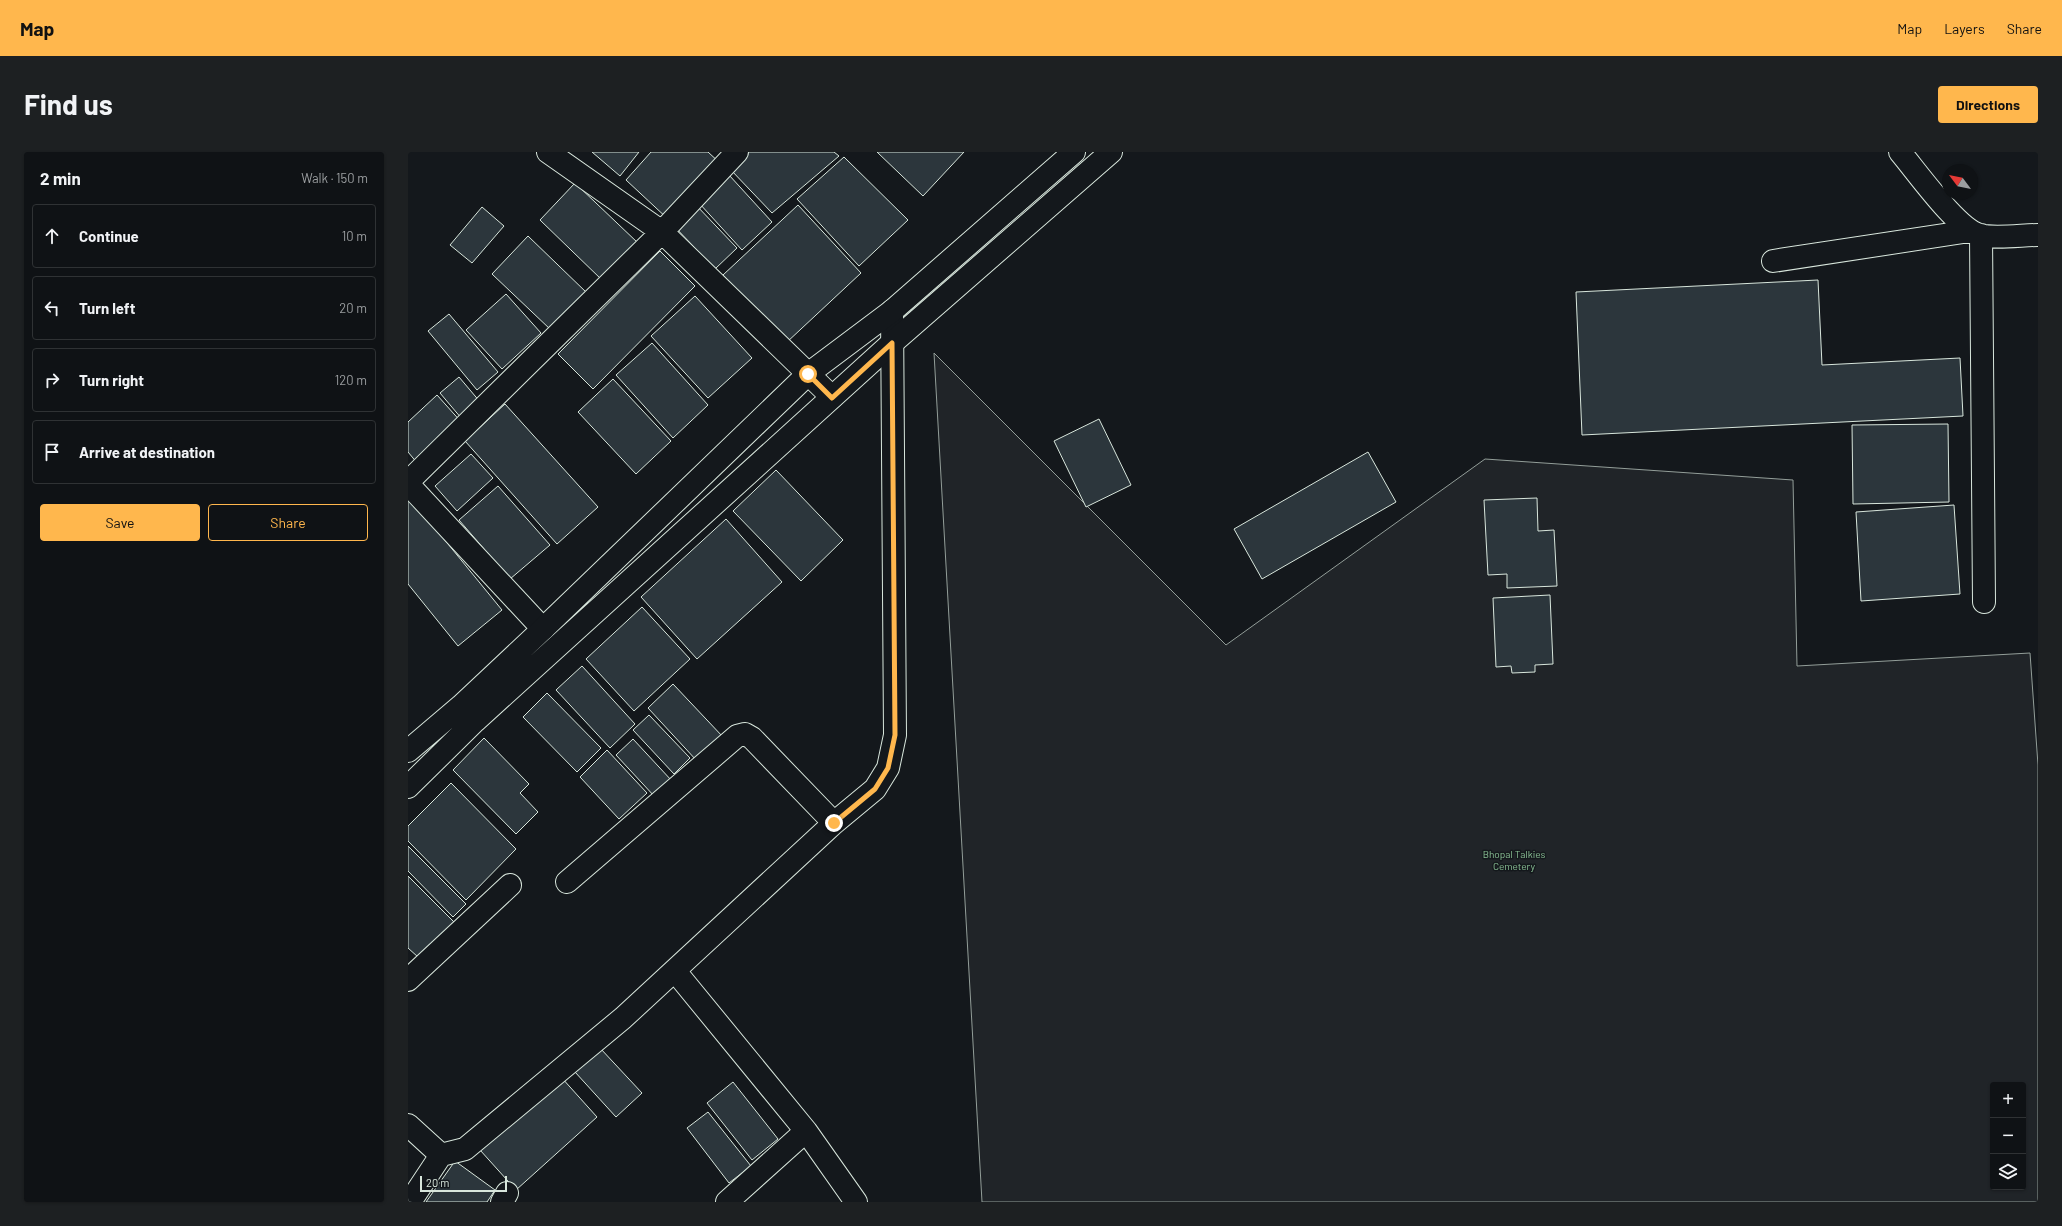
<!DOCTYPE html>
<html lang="en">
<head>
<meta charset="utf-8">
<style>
  :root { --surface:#0f1215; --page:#1d2022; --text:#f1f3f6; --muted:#9b9ea0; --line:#2f3234; --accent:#ffb74d }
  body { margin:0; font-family:Barlow,sans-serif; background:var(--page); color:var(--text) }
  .controls { position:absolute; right:12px; bottom:12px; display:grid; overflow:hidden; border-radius:4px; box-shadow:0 1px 3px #0004 }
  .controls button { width:36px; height:36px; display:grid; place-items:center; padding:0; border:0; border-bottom:1px solid var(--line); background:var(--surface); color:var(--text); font:20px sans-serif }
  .compass { position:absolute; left:1534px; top:12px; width:36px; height:36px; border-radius:50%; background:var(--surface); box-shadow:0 1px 3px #0004; rotate:302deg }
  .scale { position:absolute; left:12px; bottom:10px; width:87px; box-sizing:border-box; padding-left:4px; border:2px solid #d8e6dc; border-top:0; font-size:11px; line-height:14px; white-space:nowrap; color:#d8e6dc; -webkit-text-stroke:3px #14181c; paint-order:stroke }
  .stop { position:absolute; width:12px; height:12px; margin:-9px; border:3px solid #ffb74d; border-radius:50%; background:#fff }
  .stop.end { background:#ffb74d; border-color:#fff; box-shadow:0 1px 4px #0008 }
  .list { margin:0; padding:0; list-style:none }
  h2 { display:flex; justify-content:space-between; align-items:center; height:52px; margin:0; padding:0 16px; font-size:17px }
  h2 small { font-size:13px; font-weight:400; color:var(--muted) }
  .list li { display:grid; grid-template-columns:26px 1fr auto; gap:12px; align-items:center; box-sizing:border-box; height:64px; margin:0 8px 8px; padding:0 8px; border:1px solid var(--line); border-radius:4px }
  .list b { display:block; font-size:15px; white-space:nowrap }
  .list em { font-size:13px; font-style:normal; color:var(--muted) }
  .actions { display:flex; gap:8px; padding:12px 16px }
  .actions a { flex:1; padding:9px 0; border:1px solid var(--accent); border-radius:4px; text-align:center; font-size:14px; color:var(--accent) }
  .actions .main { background:var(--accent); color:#111 }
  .icon { flex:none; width:22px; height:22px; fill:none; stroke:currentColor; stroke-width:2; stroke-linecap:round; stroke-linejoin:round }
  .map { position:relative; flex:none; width:1630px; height:1050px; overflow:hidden; border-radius:4px }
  header { display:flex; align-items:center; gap:24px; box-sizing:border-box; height:56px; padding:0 20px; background:var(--accent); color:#111 }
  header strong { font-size:19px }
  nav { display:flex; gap:22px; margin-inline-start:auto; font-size:14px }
  .intro { display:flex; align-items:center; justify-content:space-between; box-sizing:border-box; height:96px; padding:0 24px }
  h1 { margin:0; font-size:28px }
  .button { padding:10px 18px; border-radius:4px; background:var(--accent); color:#111; font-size:14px; font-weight:700 }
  main { display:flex; gap:24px; padding:0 24px }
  aside { flex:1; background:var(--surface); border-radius:4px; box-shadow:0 1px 3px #0004 }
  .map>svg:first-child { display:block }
</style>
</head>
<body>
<header>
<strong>Map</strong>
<nav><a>Map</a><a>Layers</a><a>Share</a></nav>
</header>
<div class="intro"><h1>Find us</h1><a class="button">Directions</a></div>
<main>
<aside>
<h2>2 min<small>Walk · 150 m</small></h2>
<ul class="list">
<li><svg class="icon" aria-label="ahead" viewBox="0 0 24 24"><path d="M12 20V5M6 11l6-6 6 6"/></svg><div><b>Continue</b></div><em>10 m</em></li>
<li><svg class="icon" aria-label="left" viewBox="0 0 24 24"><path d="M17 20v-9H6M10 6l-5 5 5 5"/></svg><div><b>Turn left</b></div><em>20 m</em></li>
<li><svg class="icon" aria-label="right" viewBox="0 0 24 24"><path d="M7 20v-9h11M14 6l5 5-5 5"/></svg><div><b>Turn right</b></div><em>120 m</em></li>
<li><svg class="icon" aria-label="arrive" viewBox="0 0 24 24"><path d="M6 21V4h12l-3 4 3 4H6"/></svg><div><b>Arrive at destination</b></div></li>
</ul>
<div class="actions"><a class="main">Save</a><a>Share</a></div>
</aside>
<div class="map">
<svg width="1630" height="1050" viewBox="0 0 1630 1050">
  <rect width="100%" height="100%" fill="#14181c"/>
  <path fill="#202428" stroke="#939e99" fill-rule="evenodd" d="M526 201 818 493 1077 307 1385 328 1389 514 1622 501 1630 613V1050H574ZM1585 933H1615V1035H1585Z"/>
  <path fill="#2c363c" stroke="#d8e6dc" d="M184 0H231L212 24Z
    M243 0H300L313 12 261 68 218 28Z
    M341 0H426L431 4 364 61 322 17Z
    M469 0H556L515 44Z
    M436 5 500 68 451 114 389 47Z
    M321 23 364 70 334 98 291 51Z
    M167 31 230 91 194 128 132 68Z
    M287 52 329 96 307 117 265 73Z
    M390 53 453 121 378 191 315 123Z
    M74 55 96 74 64 111 42 93Z
    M120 84 179 141 143 178 84 122Z
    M252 99 287 134 185 237 150 202Z
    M1410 128 1414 213 1552 206 1555 264 1174 283 1168 140Z
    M98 142 133 181 94 217 58 178Z
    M287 144 344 206 300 246 243 184Z
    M41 162 90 220 69 238 20 179Z
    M244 191 300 253 265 286 208 223Z
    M51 225 73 251 54 267 32 241Z
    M205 227 263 289 228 322 170 260Z
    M29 243 55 272 10 312 0 300V270Z
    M97 252 190 355 149 392 57 289Z
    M691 267 723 333 678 355 646 289Z
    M1540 272 1541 350 1445 352 1444 273Z
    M960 300 988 350 854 427 826 377Z
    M63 302 85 326 49 359 27 334Z
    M368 318 435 388 393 429 325 359Z
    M90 334 142 393 102 427 51 368Z
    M0 343 94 458 50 494 0 432Z
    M1129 346 1130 379 1146 378 1149 434 1099 436V422L1080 423 1076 348Z
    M1546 353 1552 442 1453 449 1448 360Z
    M318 367 374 430 289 507 233 445Z
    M1142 443 1145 512 1127 513V520L1104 521 1103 514 1088 515 1085 446Z
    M234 455 282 507 226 559 178 507Z
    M174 514 227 572 202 596 148 538Z
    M265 532 315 585 289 609 240 556Z
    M139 541 193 596 169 620 115 565Z
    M241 563 282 606 266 622 225 578Z
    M76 586 121 632 112 641 130 660 108 682 45 618Z
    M225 587 264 629 247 645 208 603Z
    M199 598 239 641 211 667 172 625Z
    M43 631 108 697 58 748 0 689V674Z
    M0 694 58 752 45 765 0 719Z
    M0 724 46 770 10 805 0 796Z
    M192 896 234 941 208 965 167 920Z
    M153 925 189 965 108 1038 72 998Z
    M325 930 370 987 344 1008 299 951Z
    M300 960 343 1014 321 1031 279 976Z
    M47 1009 87 1038 79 1050H18Z"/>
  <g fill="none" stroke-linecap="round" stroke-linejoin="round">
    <defs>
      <path id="minor" d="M140 0 254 80 424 245
        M1492 0C1509 20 1549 77 1572 83 1585 87 1615 83 1630 83
        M1573 83 1576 450
        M1365 109 1562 79
        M0 330 254 80 329 0
        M0 332 135 477
        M159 730 329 584 337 582 344 586 426 671
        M267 819 398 979 448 1050
        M0 828 102 733
        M0 973 33 1003
        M2 1050 33 1003 57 997 215 866 426 671 467 637 480 616 487 583 484 159
        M94 1050 99 1041
        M319 1050 398 979"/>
      <path id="major" d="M0 599 53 554 135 477 400 222 484 159 666 0
        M0 635 67 569 484 191 703 0"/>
    </defs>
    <use href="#minor" stroke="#d8e6dc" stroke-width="24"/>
    <use href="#major" stroke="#d8e6dc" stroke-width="24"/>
    <use href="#minor" stroke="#14181c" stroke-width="22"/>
    <use href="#major" stroke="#14181c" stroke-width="22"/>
  </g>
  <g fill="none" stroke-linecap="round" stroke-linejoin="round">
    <path stroke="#ffb74d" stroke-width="5" d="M400 222 424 246 484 191 487 583 480 616 467 637 426 671"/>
  </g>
  <g text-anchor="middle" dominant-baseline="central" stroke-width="3" stroke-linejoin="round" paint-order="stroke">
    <g font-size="10" fill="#8ac095" stroke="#14181c">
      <text x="1106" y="702">Bhopal Talkies<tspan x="1106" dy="12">Cemetery</tspan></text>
    </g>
  </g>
</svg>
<div class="controls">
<button>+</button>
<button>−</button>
<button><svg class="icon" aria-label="layers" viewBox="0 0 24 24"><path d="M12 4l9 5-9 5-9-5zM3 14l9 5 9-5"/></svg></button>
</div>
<svg class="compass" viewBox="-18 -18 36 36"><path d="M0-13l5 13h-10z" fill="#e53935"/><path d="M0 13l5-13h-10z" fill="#9b9ea0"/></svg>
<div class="scale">20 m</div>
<div class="stop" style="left:400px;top:222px"></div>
<div class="stop end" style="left:426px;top:671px"></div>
</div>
</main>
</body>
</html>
